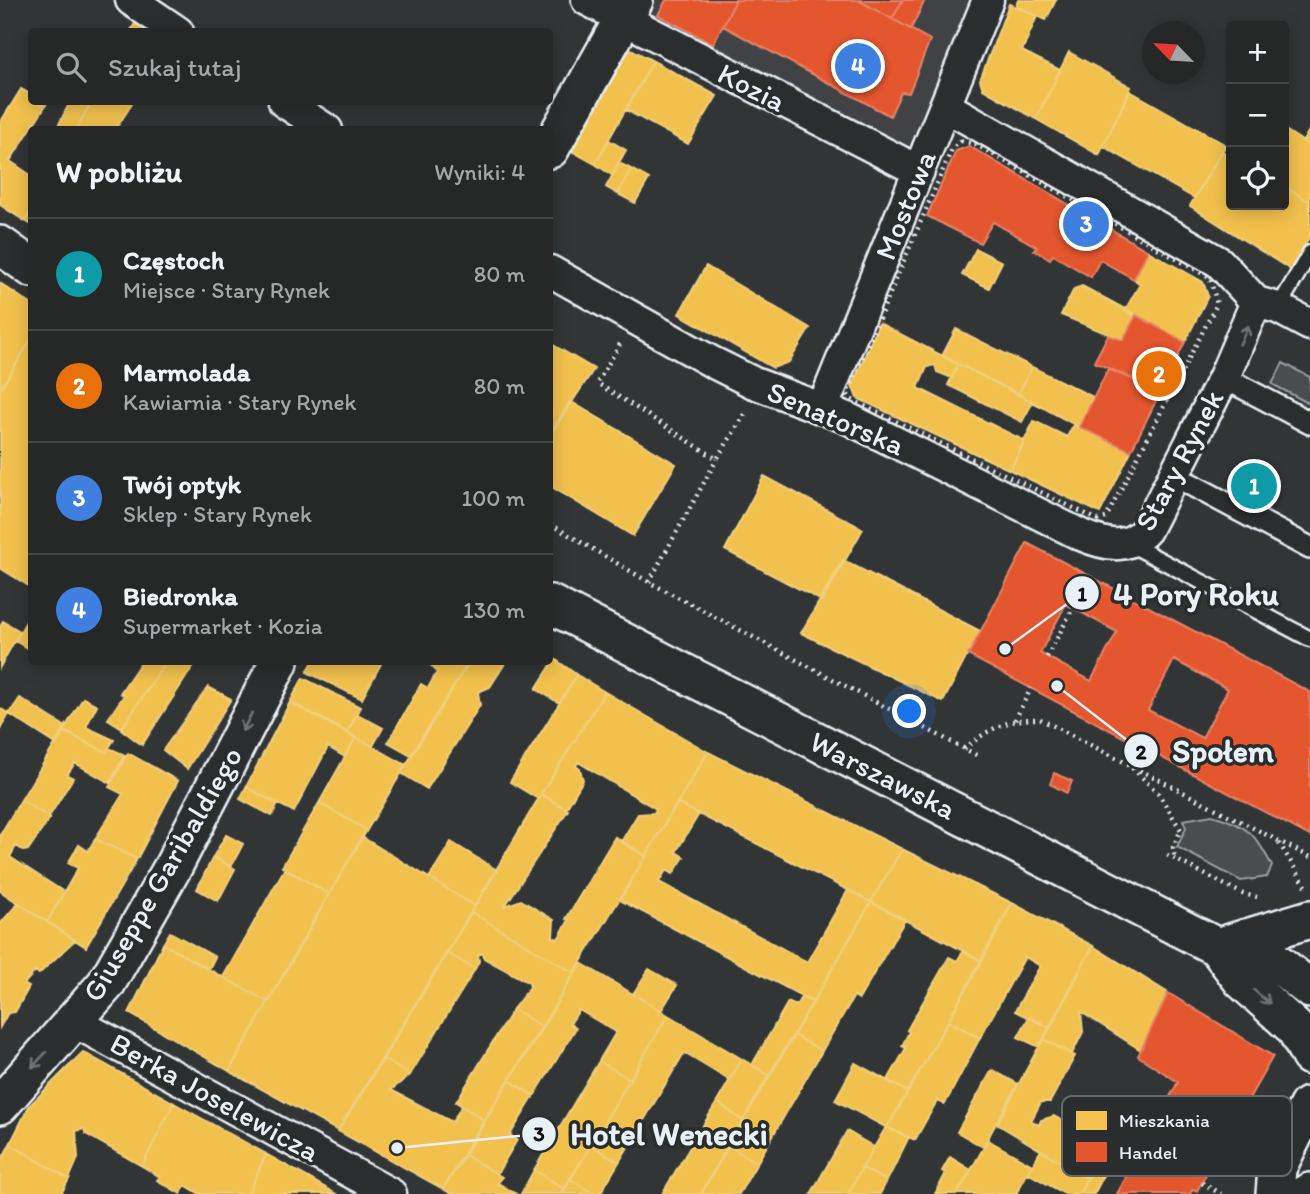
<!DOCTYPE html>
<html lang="pl">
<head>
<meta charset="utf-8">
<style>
  :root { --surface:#262828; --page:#2e3030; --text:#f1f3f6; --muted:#a4a6a8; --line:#424445; --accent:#ff9aa2 }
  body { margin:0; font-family:Itim,sans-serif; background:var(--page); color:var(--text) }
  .controls { position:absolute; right:21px; top:21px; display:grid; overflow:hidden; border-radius:7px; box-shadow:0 4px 18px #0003 }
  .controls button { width:63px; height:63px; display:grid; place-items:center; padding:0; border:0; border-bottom:2px solid var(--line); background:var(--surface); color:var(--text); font:35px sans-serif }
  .compass { position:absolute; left:1142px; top:21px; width:63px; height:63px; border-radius:50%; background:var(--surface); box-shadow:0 4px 18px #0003; rotate:295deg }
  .you { position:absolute; left:910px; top:712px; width:24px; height:24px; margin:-18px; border:5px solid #fff; border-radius:50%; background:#1a73e8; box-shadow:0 0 0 10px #1a73e833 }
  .badge { display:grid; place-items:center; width:46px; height:46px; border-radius:50%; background:var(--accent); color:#fff; font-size:23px; font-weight:700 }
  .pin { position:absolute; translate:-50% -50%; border:4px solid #fff; box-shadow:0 2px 7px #0006 }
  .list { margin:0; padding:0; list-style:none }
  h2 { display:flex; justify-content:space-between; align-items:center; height:91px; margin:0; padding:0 28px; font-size:30px }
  h2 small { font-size:23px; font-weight:400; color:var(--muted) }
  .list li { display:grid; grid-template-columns:46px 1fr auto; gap:21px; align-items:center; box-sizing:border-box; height:112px; padding:0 28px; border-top:2px solid var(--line) }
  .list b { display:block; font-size:26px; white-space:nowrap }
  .list p { margin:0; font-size:23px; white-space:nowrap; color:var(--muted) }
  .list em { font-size:23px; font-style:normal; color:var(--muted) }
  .icon { flex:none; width:38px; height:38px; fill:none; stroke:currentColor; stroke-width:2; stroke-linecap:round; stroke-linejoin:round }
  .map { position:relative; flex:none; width:1310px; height:1194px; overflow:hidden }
  .search { position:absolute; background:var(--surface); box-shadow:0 4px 18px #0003; left:28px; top:28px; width:525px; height:77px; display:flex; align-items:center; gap:18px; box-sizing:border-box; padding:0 24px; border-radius:7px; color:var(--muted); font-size:26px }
  .panel { position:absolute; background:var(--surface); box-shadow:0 4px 18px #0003; left:28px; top:126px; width:525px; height:539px; border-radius:7px }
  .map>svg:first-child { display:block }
</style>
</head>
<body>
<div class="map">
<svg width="1310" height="1194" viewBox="0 0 1310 1194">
  <rect width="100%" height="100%" fill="#323536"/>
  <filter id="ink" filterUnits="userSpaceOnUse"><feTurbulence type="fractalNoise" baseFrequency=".0143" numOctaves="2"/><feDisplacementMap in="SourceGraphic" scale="14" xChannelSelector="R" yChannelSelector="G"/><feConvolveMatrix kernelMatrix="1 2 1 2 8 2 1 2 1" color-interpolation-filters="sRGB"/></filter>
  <g filter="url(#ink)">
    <path fill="#3f4244" d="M648 0H972L916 139 906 147 895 148 645 18Z"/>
    <path fill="#494d4f" stroke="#989fa4" stroke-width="2" d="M1283 363 1310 377V404L1272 384Z
      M1212 815C1247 825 1256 834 1272 866L1267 877 1241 881 1177 847 1186 828 1183 820Z"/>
    <path fill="#f2c14e" stroke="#efcf81" stroke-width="2" d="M1018 0H1056L1046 20 1016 6Z
      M1009 4 1037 16 1022 51 1060 70 1036 119 983 89 980 80Z
      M135 23 150 32H130Z
      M627 47 653 61 595 164 570 150Z
      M1069 52 1131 87 1099 155 1036 119Z
      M653 61 717 96 688 144 626 110Z
      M21 89 32 95V102L46 105 10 161 32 176V210L25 221 0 205V123Z
      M1130 91 1226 145 1194 198 1103 146Z
      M70 102H91L76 130H56Z
      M91 102H131L132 104 115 130H76Z
      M1310 129V146L1303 141Z
      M1287 131 1310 146V202L1284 186V136Z
      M609 140 626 150 612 175 595 164Z
      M1222 151 1231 156V205H1284V186L1310 202V236L1291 270 1190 206Z
      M619 163 631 169 618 194 606 187Z
      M631 169 649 179 635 203 618 194Z
      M32 210V225L25 221Z
      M976 249 1002 262 989 288 962 275Z
      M1148 251 1203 282 1208 296 1185 342 1125 310 1140 284 1134 279Z
      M706 266 810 328 789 362 773 368 679 314Z
      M0 283 32 305V338L0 390Z
      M1082 286 1136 315 1123 340 1061 315 1074 289Z
      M879 323 958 364 952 378 937 372 935 365 927 367 918 388 1025 441 1010 470 857 398 852 385Z
      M956 329 1032 367 1018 394 942 356Z
      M32 338V588L0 568V390Z
      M550 343 594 369 550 435Z
      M958 364 1033 402 1022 422 948 385Z
      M1032 367 1093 397 1079 427 1018 394Z
      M570 401 676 464 633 536 550 486V435Z
      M1034 421 1067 437 1073 425 1131 451 1100 513 1010 470Z
      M764 476 863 529 822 601 725 550Z
      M843 560 980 631 943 702 801 633Z
      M32 611V651L15 641Z
      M3 621 20 631 0 667V627Z
      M555 659 577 675 559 703 536 689Z
      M141 662H166L122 728 108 719 124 695 120 693Z
      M166 662H196L142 745 121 729Z
      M313 662H382L362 699 307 672Z
      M428 662H469L411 755 388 742 421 684 428 688 437 672Z
      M469 662H506L490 687 478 692 480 705 427 789 401 773Z
      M577 675 605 692 538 799 510 782Z
      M303 678 360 707 347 733 290 702Z
      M208 687 231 699 187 769 163 750Z
      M605 692 708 752 646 856 621 842 638 814 654 813 656 809 578 762 576 766 580 769 583 780 566 809 541 794Z
      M20 698 66 727 56 744 9 714Z
      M83 698 97 705 86 727 114 740 106 752 63 731Z
      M290 702 356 737 345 757 328 747 294 812 246 787Z
      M0 708 9 714 0 730Z
      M357 714 383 728 373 746 347 733Z
      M63 731 106 752 109 748 125 755 110 783 75 763 67 775 73 778 49 817 21 800Z
      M356 737 406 765 367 830 319 803Z
      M708 752 902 849 871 902 677 803Z
      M128 753 178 781 137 859 95 839 123 794 109 787Z
      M246 787 278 804 272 816 240 799Z
      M541 794 568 810 505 906 521 900 554 920 553 937 558 939 569 920 566 919 615 837 646 856 574 973 471 912Z
      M21 800 50 818 28 850 24 851 16 846 10 857 64 892 47 922 0 891V835Z
      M319 803 367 830 329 894 282 867Z
      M677 803 699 814 676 852 684 857 673 874 666 870 659 882 807 962 848 890 871 902 813 1002 620 900Z
      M226 835 243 844 231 867 213 857Z
      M362 837 475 906 338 1131 229 1071Z
      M95 839 137 859 86 947 47 922 78 868 68 863 79 845 88 851Z
      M451 842 497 870 475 906 429 878Z
      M902 849 1012 903 982 961 871 902Z
      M213 857 235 869 218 901 197 889Z
      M285 868 329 894 268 1002 223 977Z
      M871 902 905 920 859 999 854 996 822 1051 794 1035Z
      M18 903 75 940 39 974 35 971 24 984 29 987 15 1012 8 1013 0 1027V924Z
      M1012 903 1093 946 1050 1028 1015 1011 1040 966 1025 957 980 1038 948 1021Z
      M471 912 574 973 543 1027 513 1009 530 987 529 983 484 958 483 953 478 955 479 961 475 969 447 953Z
      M170 932 215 957 209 969 163 944Z
      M163 944 268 1002 229 1071 129 1013Z
      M1093 946 1168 993 1141 1050 1081 1012 1083 1032 1072 1054 1043 1039Z
      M963 951 982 961 908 1092 888 1080 906 1048 902 1046 909 1032 907 1030 949 957 957 961Z
      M447 953 475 969 410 1075 383 1059Z
      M581 963 668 1015 630 1079 599 1061 616 1032 579 1010 570 1024 576 1028 534 1096 509 1080Z
      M649 969 677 985 661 1011 633 994Z
      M801 997 813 1002 769 1075 752 1065 788 1002 796 1006Z
      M513 1009 543 1027 484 1120 456 1102Z
      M668 1015 742 1059 729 1080 684 1053 619 1162 591 1145Z
      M1029 1017 1050 1028 1039 1047 1018 1037Z
      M948 1021 980 1038 945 1104 937 1101 915 1140 887 1128Z
      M794 1035 822 1051 757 1163 728 1146Z
      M1043 1039 1075 1056 1050 1102H1041L1031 1121 1039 1125 1041 1120 1054 1116 1107 1146 1087 1178 997 1124Z
      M83 1052 174 1103 142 1166 86 1134 84 1129 76 1131 78 1158 69 1179 10 1144 29 1106Z
      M383 1059 410 1075 391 1090 452 1122 462 1106 484 1120 443 1189 338 1131Z
      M742 1059 769 1075 743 1121 717 1102Z
      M599 1061 630 1079 565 1189 534 1170Z
      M855 1063 908 1092 887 1128 835 1100Z
      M992 1070 1018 1084 983 1147 957 1132Z
      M509 1080 534 1096 510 1135 517 1140 497 1174 465 1155Z
      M717 1102 743 1121 701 1194H662Z
      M174 1103 266 1154 248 1194H200L185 1185 181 1194 157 1180 160 1177 142 1166Z
      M886 1127 909 1137 887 1181 862 1168Z
      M847 1131 874 1147 848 1194H811Z
      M988 1140 1032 1165 1016 1194H957Z
      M10 1144 69 1179 61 1194H0V1163Z
      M591 1145 619 1162 600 1194H594L570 1179Z
      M728 1146 757 1163 739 1194H701Z
      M1041 1150 1087 1178 1079 1194H1065L1028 1173Z
      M266 1154 307 1177 336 1194H248Z
      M465 1155 502 1177 498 1183 516 1194H452L443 1189Z
      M950 1157 971 1170 957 1194H935L946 1173 942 1171Z
      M862 1168 887 1181 880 1194H848Z
      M534 1170 565 1189 561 1194H521Z
      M1092 1171 1103 1177 1094 1194H1079Z
      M570 1179 589 1191 588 1194H561Z"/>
    <path fill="#e4572e" stroke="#e5856b" stroke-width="2" fill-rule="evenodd" d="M666 0H736L713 44 658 15Z
      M736 0H858L930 40 909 93 901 92 890 116 723 26Z
      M858 0H903L892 19Z
      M903 0H925L911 29 892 19Z
      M969 146 1148 251 1134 279 1100 260 1091 277 1053 255 1050 259 1034 250 1037 247 993 222 980 243 927 216 956 151Z
      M1136 315 1185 342 1161 391 1094 362 1108 335 1123 340Z
      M1108 369 1161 391 1131 451 1079 427Z
      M1027 543 1310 692V836L968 655ZM1066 604 1117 632 1091 681 1040 653ZM1174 660 1228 689 1202 738 1148 710Z
      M1054 773 1072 781 1067 793 1050 784Z
      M1168 993 1273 1056 1209 1169 1149 1135 1178 1082 1138 1056Z
      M1149 1135 1209 1169 1197 1191 1193 1189 1190 1194H1117Z"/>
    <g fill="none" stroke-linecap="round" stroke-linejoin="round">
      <defs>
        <path id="service" d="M1278 308 1310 253
          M1130 544 1310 639"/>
        <path id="pedestrian" d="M1238 385 1310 423
          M1190 484 1310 548"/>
        <path id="minor" d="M131 0 178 32
          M587 0 919 171
          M284 102 327 130
          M945 106 1219 262 1256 302 1278 308 1310 325
          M550 271 712 362 754 383 847 418 1081 535C1105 545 1127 551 1146 530L1224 377 1256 302
          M822 409 988 0
          M75 1022 391 1194"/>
        <path id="tertiary" d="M550 149 634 0
          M0 245 32 268
          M550 604 1217 947 1242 980 1295 1028 1310 1056
          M1246 938 1310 989
          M1217 947 1310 919
          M0 1105 106 984 174 865 279 662
          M1275 1194 1277 1168 1308 1106
          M1306 1194 1310 1192"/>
      </defs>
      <use href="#service" stroke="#e8f1f8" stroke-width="19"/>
      <use href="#pedestrian" stroke="#e8f1f8" stroke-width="26"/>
      <use href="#minor" stroke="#e8f1f8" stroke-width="35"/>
      <use href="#tertiary" stroke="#e8f1f8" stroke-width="42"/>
      <path stroke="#e8f1f8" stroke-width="4.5" stroke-dasharray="2 5" stroke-linecap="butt" d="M961 141 975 144 1210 278 1217 304 1106 518 1098 520 1090 516 850 399 847 393 952 149Z
        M620 344 597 383 717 459 745 414
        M550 524 649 582 980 757
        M649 582 717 459
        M1047 657 1073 608
        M1015 720 1031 688
        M964 749C988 729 1009 718 1040 719L1310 857
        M1132 768 1158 793 1181 830 1173 847 1175 859
        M1279 843 1306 886
        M1167 855 1243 894 1257 897
        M1202 1183 1221 1194"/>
      <use href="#service" stroke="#2a2d2e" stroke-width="14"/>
      <use href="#pedestrian" stroke="#2a2d2e" stroke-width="21"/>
      <use href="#minor" stroke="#2a2d2e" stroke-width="30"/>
      <use href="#tertiary" stroke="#2a2d2e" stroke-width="37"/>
    </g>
    <defs><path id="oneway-shaft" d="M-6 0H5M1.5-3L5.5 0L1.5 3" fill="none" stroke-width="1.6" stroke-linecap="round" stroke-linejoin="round" transform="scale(1.75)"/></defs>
    <g stroke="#6c7275">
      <use href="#oneway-shaft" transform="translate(1244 335) rotate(-65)"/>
      <use href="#oneway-shaft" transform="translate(247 722) rotate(117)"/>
      <use href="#oneway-shaft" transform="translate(1262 997) rotate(40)"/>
      <use href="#oneway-shaft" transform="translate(39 1060) rotate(133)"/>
    </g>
  </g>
  <g text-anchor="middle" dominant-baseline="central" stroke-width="7" stroke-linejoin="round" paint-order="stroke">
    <g font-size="30" fill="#e8f1f8" stroke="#2a2d2e">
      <text transform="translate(752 87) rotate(27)">Kozia</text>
      <text transform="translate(905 205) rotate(-68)">Mostowa</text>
      <text transform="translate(836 418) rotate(23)">Senatorska</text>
      <text transform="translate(1179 460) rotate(-62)">Stary Rynek</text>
      <text transform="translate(883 775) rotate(27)">Warszawska</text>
      <text transform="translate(162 874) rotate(-60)">Giuseppe Garibaldiego</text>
      <text transform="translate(215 1097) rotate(29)">Berka Joselewicza</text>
    </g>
  </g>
  <rect x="1062" y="1096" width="230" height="80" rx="10" fill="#2a2d2e" stroke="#63686b" stroke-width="2"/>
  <rect x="1076" y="1111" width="31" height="19" fill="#f2c14e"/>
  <rect x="1076" y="1142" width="31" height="20" fill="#e4572e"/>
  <g font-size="19" fill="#e8f1f8">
    <text x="1119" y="1127">Mieszkania</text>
    <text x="1119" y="1159">Handel</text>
  </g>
  <path fill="none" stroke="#e8f1f8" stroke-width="2.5" d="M1005 649L1082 593M1057 686L1141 751M397 1148L539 1134"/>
  <g fill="#e8f1f8" stroke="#2a2d2e" stroke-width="2.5">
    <circle cx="1005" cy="649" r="7"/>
    <circle cx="1057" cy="686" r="7"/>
    <circle cx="397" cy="1148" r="7"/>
    <circle cx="1082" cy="593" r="18"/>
    <circle cx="1141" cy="751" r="18"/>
    <circle cx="539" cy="1134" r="18"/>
  </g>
  <g font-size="21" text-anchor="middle" font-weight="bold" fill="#111">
    <text x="1082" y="601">1</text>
    <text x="1141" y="759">2</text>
    <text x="539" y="1141">3</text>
  </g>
  <g font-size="32" text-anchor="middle" font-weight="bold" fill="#e8f1f8" stroke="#2a2d2e" stroke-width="7" stroke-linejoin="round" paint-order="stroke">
    <text x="1196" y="605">4 Pory Roku</text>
    <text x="1223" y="762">Społem</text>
    <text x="669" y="1145">Hotel Wenecki</text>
  </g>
</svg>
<div class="controls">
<button>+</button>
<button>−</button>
<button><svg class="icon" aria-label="locate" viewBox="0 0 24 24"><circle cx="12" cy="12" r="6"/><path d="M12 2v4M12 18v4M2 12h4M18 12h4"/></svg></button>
</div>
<svg class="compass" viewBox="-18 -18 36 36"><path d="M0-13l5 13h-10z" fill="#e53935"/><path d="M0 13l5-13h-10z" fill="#a4a6a8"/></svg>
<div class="you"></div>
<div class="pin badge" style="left:1254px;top:486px;background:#0f9aa8">1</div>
<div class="pin badge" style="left:1159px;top:374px;background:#e8710a">2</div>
<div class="pin badge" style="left:1086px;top:224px;background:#3f7fe0">3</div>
<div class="pin badge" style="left:858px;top:66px;background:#3f7fe0">4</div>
<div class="search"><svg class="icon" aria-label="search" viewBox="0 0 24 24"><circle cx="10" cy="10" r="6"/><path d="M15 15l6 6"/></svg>Szukaj tutaj</div>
<section class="panel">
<h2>W pobliżu<small>Wyniki: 4</small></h2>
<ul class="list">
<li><span class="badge" style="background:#0f9aa8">1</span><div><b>Częstoch</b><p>Miejsce · Stary Rynek</p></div><em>80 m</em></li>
<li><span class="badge" style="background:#e8710a">2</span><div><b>Marmolada</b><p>Kawiarnia · Stary Rynek</p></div><em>80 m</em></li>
<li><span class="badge" style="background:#3f7fe0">3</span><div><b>Twój optyk</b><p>Sklep · Stary Rynek</p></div><em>100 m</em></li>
<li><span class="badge" style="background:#3f7fe0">4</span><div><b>Biedronka</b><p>Supermarket · Kozia</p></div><em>130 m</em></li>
</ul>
</section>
</div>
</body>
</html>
